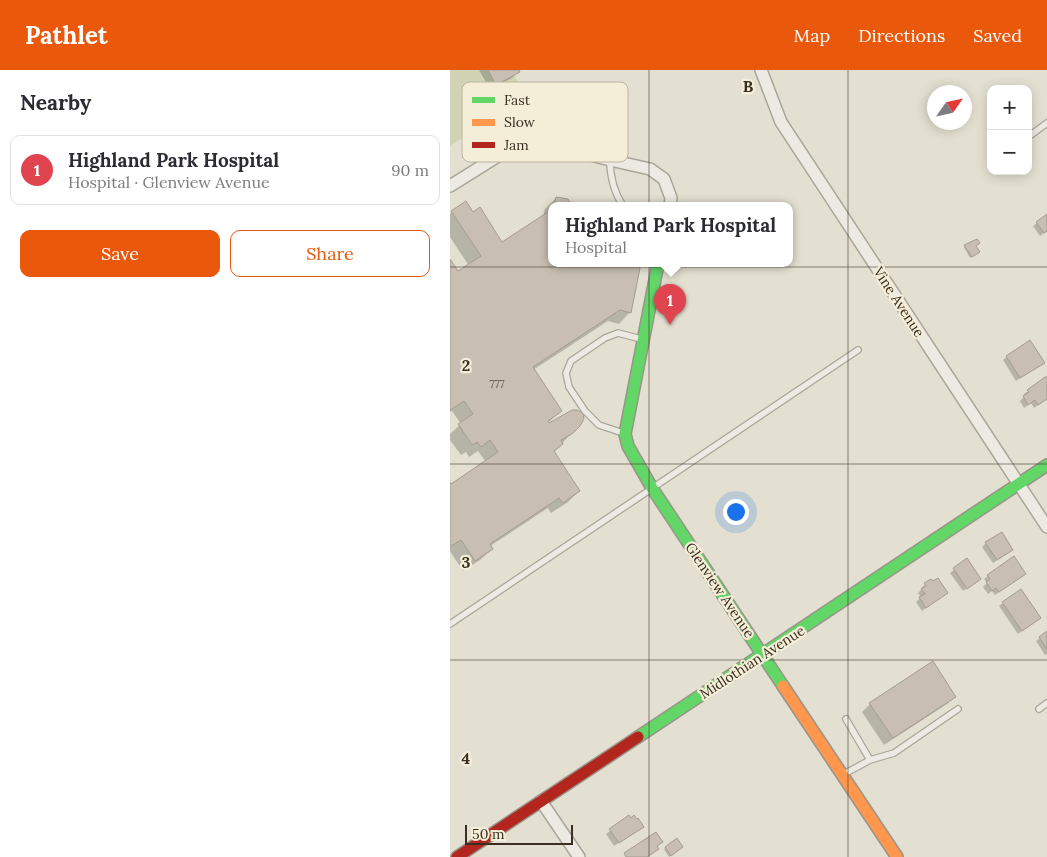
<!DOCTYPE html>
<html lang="en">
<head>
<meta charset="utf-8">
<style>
  :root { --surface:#fff; --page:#f2f2f3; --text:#2b2b33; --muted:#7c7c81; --line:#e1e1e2; --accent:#ea580c }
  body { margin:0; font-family:Lora,serif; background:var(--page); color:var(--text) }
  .controls { position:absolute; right:15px; top:15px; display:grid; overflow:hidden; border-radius:10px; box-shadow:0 2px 12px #0003 }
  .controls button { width:45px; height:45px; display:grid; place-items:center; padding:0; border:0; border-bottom:1px solid var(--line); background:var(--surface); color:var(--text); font:25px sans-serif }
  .compass { position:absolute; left:477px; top:15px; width:45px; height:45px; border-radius:50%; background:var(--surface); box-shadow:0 2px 12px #0003; rotate:56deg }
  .scale { position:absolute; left:15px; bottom:12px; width:108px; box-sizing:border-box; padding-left:5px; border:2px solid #392e21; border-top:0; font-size:14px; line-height:18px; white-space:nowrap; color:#392e21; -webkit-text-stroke:4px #f4edd8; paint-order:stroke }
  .you { position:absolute; left:285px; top:441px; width:18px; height:18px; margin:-12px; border:4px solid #fff; border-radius:50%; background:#1a73e8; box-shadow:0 0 0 8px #1a73e833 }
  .badge { display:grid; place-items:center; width:32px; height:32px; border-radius:50%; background:var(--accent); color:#fff; font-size:16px; font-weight:700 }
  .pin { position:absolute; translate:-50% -41px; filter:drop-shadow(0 1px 2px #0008) }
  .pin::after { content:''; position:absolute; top:26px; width:18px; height:15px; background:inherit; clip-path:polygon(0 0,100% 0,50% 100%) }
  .popup { position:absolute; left:98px; top:132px; width:245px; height:65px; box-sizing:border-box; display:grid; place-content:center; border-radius:10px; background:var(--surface); filter:drop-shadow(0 1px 4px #0005); font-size:16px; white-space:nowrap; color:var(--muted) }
  .popup b { font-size:19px; color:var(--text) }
  .popup::after { content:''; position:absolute; left:50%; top:100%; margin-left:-10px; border:10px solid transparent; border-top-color:var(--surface) }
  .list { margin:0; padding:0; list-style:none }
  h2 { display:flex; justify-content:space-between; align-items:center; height:65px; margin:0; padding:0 20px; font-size:21px }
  h2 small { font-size:16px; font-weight:400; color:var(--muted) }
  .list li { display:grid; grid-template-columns:32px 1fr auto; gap:15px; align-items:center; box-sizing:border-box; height:70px; margin:0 10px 10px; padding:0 10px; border:1px solid var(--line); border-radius:10px }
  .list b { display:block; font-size:19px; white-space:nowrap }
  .list p { margin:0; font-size:16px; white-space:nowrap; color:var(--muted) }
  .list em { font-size:16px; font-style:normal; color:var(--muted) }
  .actions { display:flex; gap:10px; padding:15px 20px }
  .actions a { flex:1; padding:11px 0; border:1px solid var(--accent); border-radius:10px; text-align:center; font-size:18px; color:var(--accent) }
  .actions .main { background:var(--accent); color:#fff }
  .map { position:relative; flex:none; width:597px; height:787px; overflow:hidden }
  header { display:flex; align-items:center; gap:30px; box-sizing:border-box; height:70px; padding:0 25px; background:var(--accent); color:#fff }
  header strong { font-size:24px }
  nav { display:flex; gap:28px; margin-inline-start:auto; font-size:18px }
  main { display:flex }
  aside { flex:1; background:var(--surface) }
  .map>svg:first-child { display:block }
</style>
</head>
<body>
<header>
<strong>Pathlet</strong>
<nav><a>Map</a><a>Directions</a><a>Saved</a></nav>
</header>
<main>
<aside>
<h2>Nearby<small></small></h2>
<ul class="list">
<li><span class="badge" style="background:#e0444e">1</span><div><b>Highland Park Hospital</b><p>Hospital · Glenview Avenue</p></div><em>90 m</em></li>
</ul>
<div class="actions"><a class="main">Save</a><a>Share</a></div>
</aside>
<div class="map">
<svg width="597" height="787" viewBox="0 0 597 787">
  <rect width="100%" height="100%" fill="#e4e0d1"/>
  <path fill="#d1d4b4" d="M0 0H62L75 27 0 76Z"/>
  <path fill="#0003" d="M29 0H67L68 2 62 8 40 19Z
    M106 128 117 131 121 136H101V194H186L189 198 180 242 169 254 158 251 83 300 110 341 96 355H129L104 382 129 421 118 432 101 443 98 438 40 476 42 479 30 490 13 501 0 481V414L1 416 36 392 28 381 19 387 16 382 11 385 0 370V364L11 354 2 341 0 342V191L8 203 19 196 0 167V144L2 142 22 143 52 174 93 147 95 139Z
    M597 146V161L590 166 583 156Z
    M515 176 527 184 520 188 514 177Z
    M557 287 593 293 566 311 553 290Z
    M597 308V329L584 338 581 333 574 338 570 331 575 326 574 324Z
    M536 473 558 483 543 493 532 477Z
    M516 490 526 512 513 521 500 503Z
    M538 506 571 507 545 525 542 521 538 524 533 517 537 513 534 509Z
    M481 510 496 523 472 541 466 532 471 527 468 523 472 519 471 518Z
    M553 533 590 548 568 564 549 536Z
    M597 563V584L595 585 586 571Z
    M504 626 497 634 434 675 412 642 420 634Z
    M179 747 188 760 164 776 156 764Z
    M227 770 230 779 219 787 214 779Z"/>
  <path fill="#c8bfb2" stroke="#a59c90" d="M38 0H69L70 2 46 15Z
    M106 127 118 129 123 136H104Z
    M16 131 23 142 30 137 52 172 101 140V194H187L190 198 181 243 170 240 83 297 112 341 98 351 99 353 122 340H127L133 343 134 349 130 356 122 364 111 370 113 374 104 381 130 421 113 433 109 428 40 474 43 479 25 491 11 470 1 476 0 474V412L1 414 48 382 40 370 31 377 27 372 22 375 8 354 23 344 14 331 0 340V189L8 201 31 186 1 141Z
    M597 144V161L594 163 586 152Z
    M527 169 530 173 526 176 530 182 522 187 514 175Z
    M580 270 595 293 570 308 556 286Z
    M595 307H597V329L588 335 585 330 578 335 573 326 579 322 577 320Z
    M552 462 563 480 547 490 535 472Z
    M564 486 576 504 549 522 546 518 542 521 536 512 540 509 537 505Z
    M517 488 531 509 517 519 503 498Z
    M488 508 498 523 476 538 469 527 475 524 471 519 476 516 474 513 481 509 483 511Z
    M571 519 591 548 572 561 552 532Z
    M597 561V579L589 567Z
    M483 591 506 627 443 668 419 633Z
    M179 745 181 748 184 745 187 749 188 748 194 757 169 773 159 759Z
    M206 762 213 772 207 776 209 779 197 787H176L174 783Z
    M227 768 233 777 221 786 215 777Z"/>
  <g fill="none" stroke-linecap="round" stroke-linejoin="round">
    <defs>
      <path id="lane" d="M578 67 597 53
        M160 90C160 108 164 122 173 136
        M173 363 149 355 135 341 119 317 116 303 121 291 155 268 168 263 191 269
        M0 554 408 280
        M589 639 597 633
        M396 649 420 690
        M394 704 420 690 444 683 508 639"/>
      <path id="street" d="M311 0 331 52 597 457
        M0 116 64 76 87 71 160 90 200 99 214 109 221 128 220 136
        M91 731 129 787"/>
      <path id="fast" d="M208 194 175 364 178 376 202 418 333 616
        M188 667 597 395"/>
      <path id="slow" d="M333 616 447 787"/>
      <path id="jam" d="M7 787 188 667"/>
    </defs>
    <use href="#lane" stroke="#aaa599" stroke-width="8"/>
    <use href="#street" stroke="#aaa599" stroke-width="14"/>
    <use href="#fast" stroke="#99948a" stroke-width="14"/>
    <use href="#slow" stroke="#99948a" stroke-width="14"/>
    <use href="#jam" stroke="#99948a" stroke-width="14"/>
    <use href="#lane" stroke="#eceae2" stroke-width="5.5"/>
    <use href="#street" stroke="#eceae2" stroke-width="11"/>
    <use href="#fast" stroke="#63d668" stroke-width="11"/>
    <use href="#slow" stroke="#ff974d" stroke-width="11"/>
    <use href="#jam" stroke="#b3261e" stroke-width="11"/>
  </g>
  <path fill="none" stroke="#392e21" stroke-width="1" stroke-opacity="0.55" d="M199 0V787M398 0V787M0 197H597M0 394H597M0 590H597"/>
  <g text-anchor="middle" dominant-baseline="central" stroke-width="4.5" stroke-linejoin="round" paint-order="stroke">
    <g font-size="11" fill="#5d5245">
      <text x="47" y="314">777</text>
    </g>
    <g font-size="14" fill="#392e21" stroke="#f4edd8">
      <text transform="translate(449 232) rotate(57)">Vine Avenue</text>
      <text transform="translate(270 520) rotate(56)">Glenview Avenue</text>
      <text transform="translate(302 592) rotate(-33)">Midlothian Avenue</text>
    </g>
  </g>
  <rect x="12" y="12" width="166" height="80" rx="8" fill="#f4edd8" stroke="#bcb4a1" stroke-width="1"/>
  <rect x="22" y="27" width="23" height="6" fill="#63d668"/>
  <rect x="22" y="49" width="23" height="7" fill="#ff974d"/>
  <rect x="22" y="72" width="23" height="6" fill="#b3261e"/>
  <g font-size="14" fill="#392e21">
    <text x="54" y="35">Fast</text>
    <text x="54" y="57">Slow</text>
    <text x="54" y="80">Jam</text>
  </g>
  <g font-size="16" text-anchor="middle" font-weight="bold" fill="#392e21" stroke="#f4edd8" stroke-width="4.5" stroke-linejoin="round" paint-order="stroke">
    <text x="298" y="22">B</text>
    <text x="16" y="301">2</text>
    <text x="16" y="498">3</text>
    <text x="16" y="694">4</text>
  </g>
</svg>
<div class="controls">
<button>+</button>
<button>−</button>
</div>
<svg class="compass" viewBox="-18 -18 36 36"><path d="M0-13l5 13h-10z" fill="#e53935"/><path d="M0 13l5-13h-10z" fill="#7c7c81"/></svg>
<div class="scale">50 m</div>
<div class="you"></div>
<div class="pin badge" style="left:220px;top:255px;background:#e0444e">1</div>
<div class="popup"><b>Highland Park Hospital</b>Hospital</div>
</div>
</main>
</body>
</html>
